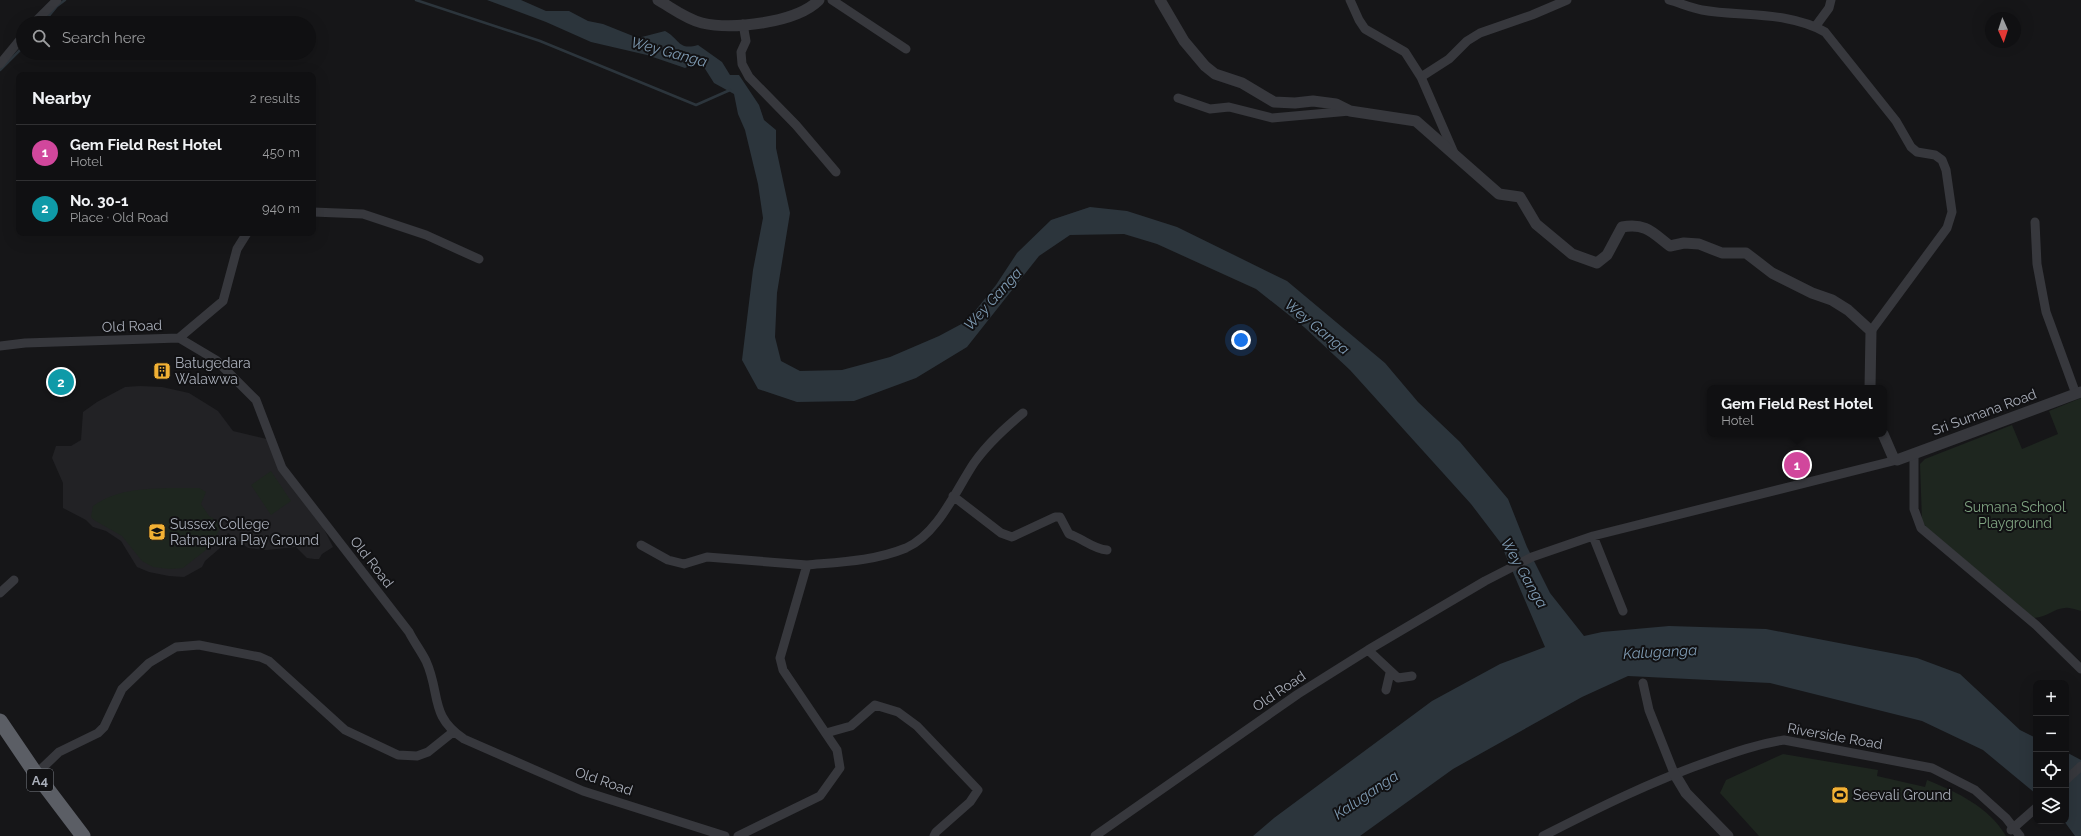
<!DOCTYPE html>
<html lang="en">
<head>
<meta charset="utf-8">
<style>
  :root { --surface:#101012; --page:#19191b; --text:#f1f3f6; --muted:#9c9d9f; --line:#303032; --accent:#db2777 }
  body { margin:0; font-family:Raleway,sans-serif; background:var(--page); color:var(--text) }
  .controls { position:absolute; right:12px; bottom:12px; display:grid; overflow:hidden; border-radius:8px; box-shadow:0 4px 16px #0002 }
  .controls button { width:36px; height:36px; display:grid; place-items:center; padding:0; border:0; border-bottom:1px solid var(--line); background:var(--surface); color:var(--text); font:20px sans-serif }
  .compass { position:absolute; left:1985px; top:12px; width:36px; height:36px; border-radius:50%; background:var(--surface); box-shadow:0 4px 16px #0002; rotate:177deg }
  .you { position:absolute; left:1241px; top:340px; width:14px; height:14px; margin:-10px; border:3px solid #fff; border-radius:50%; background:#1a73e8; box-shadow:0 0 0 6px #1a73e833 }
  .badge { display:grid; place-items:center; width:26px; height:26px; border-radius:50%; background:var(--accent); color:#fff; font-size:13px; font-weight:700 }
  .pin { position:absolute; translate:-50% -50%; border:2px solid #fff; box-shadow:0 1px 4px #0006 }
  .popup { position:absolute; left:1707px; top:385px; width:180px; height:52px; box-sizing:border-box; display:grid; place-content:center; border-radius:8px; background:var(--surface); filter:drop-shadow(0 1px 3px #0005); font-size:13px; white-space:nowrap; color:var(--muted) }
  .popup b { font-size:15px; color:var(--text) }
  .popup::after { content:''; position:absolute; left:50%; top:100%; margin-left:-8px; border:8px solid transparent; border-top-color:var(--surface) }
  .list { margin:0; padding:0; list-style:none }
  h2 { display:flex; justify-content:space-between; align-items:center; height:52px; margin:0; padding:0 16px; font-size:17px }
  h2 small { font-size:13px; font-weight:400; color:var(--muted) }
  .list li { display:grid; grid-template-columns:26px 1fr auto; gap:12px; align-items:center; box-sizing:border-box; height:56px; padding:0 16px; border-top:1px solid var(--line) }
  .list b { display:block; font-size:15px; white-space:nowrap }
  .list p { margin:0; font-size:13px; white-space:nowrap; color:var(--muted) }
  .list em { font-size:13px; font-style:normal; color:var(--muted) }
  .icon { flex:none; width:22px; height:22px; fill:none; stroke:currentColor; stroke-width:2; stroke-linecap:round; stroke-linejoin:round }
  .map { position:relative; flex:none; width:2081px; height:836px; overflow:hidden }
  .search { position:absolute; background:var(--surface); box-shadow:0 4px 16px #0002; left:16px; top:16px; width:300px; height:44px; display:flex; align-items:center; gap:10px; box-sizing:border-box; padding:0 14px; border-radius:22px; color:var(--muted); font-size:15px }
  .panel { position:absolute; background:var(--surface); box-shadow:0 4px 16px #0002; left:16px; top:72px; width:300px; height:164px; border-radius:8px }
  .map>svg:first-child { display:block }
</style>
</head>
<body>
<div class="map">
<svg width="2081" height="836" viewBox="0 0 2081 836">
  <rect width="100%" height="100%" fill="#161618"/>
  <path fill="#222225" d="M140 386 162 387 189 393 218 411 233 431 271 440 307 505 321 523 333 547 322 554 319 559H314L307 558 296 547 267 550 248 548 228 533 220 548 205 561 202 567 184 577 169 576 149 572 137 567 121 541 106 531 93 527 86 520 63 508V483L52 458 56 446H71L81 440 83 412 97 402 125 387Z"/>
  <path fill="#1e261f" d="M2081 398V611C2076 610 2070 607 2065 608 2054 608 2048 617 2034 618L1926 527 1922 521 1920 464 1925 459 2012 425 2022 449 2058 434 2049 411Z
    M271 471 291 501 271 515 251 485Z
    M168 488H199L206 492 201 504 209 516 219 522V530L211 546 183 568 170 569 153 567 142 561 122 536 94 520 91 517 93 506C116 490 140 489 168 488Z
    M1783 754 1878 770 1877 776 1925 787 1927 780C1957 792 1989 807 2006 836H1759L1720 793 1726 780Z"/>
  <path fill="#2c353c" d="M487 0H521L546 11H569L588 21 603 24 638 38 665 31C680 39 678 51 698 45L722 62 730 75H739L759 105 764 120 776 130V148L790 213 777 293 775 337 781 361 800 371 842 370 890 357 939 336 967 321 996 285 1017 253 1051 220 1090 207 1127 211 1177 227 1287 281 1385 363 1418 402 1460 442 1508 499 1527 547 1550 593 1584 636 1602 632 1669 626 1766 629 1917 658 1960 674 2020 730 2036 738V794L1983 750 1922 721 1770 683 1628 676 1582 697 1453 769 1360 836H1253L1274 818 1432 701 1500 664 1545 647 1500 542 1471 504 1350 370 1304 327 1256 289 1157 244 1124 234 1070 235 1039 256 967 347 916 378 854 401 797 402 758 389 742 360 753 270 763 218 758 184 745 130 738 114 734 94 714 83 702 64 695 63 685 68 647 55 591 42 546 22Z
    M2066 752 2081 760V836H2075L2064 821H2066Z"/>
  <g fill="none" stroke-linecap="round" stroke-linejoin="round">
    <path stroke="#2c353c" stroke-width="2.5" d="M416 0 540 41 696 105 730 90
      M43 23 57 6 65 0
      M0 70 23 47"/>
    <path stroke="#37383d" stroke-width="9" d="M832 0 906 49
      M1350 0 1359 20 1365 29 1405 52 1421 77 1454 153
      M1669 0C1680 3 1691 8 1702 10 1742 17 1789 11 1825 32L1896 121 1911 147 1917 152 1935 155 1942 160 1946 170 1952 212 1947 228 1871 331
      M34 23 57 0
      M743 24 746 41 741 52 742 64 749 77 796 125 836 172
      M1815 27 1829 8 1831 0
      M0 64 23 36
      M1421 77 1449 59 1467 41 1480 33 1532 15 1567 0
      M1178 98 1210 109 1229 107 1272 118 1350 111
      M313 212 363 214 426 235 479 259
      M2035 222 2037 264 2046 312 2076 394
      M179 338 223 301 237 249 247 233
      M0 346 25 343 179 338 216 360 256 400 282 468 409 632C414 642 421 651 426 661 441 694 429 716 464 739L583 791 725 836
      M1914 454V509L1921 528 2036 625 2081 669
      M953 496 1001 533 1012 537 1055 517H1060L1069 534C1084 539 1093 549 1107 550
      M1593 536 1623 611
      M641 545 668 560 684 564 707 557 807 565
      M0 593 14 580
      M1368 650 1398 678 1412 676
      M1643 683 1649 710 1674 773
      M1386 690 1390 673
      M826 733 851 726 875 705 898 712 917 726 978 790 970 802 936 832 934 836
      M36 774 59 752 98 733 104 727 122 689 149 663 176 647 199 645 260 657 269 661 345 730 398 755 417 756 428 752 453 732
      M2066 780 2081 766
      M738 836 820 796 840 768 837 750 783 670 780 658 807 565C841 562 874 561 906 548 938 534 956 490 974 463 988 443 1005 428 1023 413
      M1095 836 1298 694 1368 650 1485 581 1532 557 1593 536 1897 460
      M1543 836C1598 808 1652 781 1710 761 1735 752 1758 744 1784 740L1932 768 1975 790 2006 818 2020 836"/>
    <path stroke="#37383d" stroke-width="11" d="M658 0C672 8 686 19 702 23 732 30 796 23 819 0
      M1160 0 1184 41 1205 66 1215 74 1242 83 1274 102 1295 103 1313 101 1336 104 1350 111 1416 121 1499 194 1520 197 1536 224 1572 254 1597 263 1607 255 1622 227C1646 223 1652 232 1670 246L1684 243 1699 244 1722 253H1746L1772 273 1812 293 1832 300 1848 310 1871 331 1870 388
      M1883 434 1893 457 1897 460 2081 392
      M1674 773 1686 793 1728 836"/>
    <path stroke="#5b5e65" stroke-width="15" d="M0 721 36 774 83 836"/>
    <path stroke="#37383d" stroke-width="9" d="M2011 830 2036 808"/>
  </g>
  <defs>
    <symbol id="building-square" viewBox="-11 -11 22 22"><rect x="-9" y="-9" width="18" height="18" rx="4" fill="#f2b134" stroke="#111113"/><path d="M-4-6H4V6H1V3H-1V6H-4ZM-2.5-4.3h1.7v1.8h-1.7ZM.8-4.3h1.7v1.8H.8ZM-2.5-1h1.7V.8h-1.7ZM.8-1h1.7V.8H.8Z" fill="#111"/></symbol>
    <symbol id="school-square" viewBox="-11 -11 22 22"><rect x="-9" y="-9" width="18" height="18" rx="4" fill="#f2b134" stroke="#111113"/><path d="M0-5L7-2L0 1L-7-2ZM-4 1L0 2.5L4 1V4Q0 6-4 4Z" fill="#111"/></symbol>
    <symbol id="stadium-square" viewBox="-11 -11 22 22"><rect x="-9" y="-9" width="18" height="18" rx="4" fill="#f2b134" stroke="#111113"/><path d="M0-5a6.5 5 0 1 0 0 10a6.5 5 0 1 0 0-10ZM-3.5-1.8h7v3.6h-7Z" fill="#111"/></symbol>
  </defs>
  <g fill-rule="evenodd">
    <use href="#building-square" x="152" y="361" width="20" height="20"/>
    <use href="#school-square" x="147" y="522" width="20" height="20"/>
    <use href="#stadium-square" x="1830" y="785" width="20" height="20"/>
  </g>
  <g text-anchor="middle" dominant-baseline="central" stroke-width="4" stroke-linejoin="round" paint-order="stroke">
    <rect fill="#111113" stroke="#7b7e86" stroke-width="1" x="27" y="769" width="26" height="22" rx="3"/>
    <g font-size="13" font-weight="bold" fill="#a8adb8">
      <text x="40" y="780">A4</text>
    </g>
    <g font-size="14" fill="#a8adb8" stroke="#111113">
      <text transform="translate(132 326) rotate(-2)">Old Road</text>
      <text transform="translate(1984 412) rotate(-20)">Sri Sumana Road</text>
      <text transform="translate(372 562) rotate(52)">Old Road</text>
      <text transform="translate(1279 691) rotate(-34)">Old Road</text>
      <text transform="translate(1835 736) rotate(10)">Riverside Road</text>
      <text transform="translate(604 781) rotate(19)">Old Road</text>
    </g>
    <g font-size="14" fill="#a8adb8" stroke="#111113" text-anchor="start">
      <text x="175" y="363">Batugedara<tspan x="175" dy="16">Walawwa</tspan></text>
      <text x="170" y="524">Sussex College<tspan x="170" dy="16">Ratnapura Play Ground</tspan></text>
      <text x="1853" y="795">Seevali Ground</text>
    </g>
    <g font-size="14" fill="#7fa381" stroke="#111113">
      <text x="2015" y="507">Sumana School<tspan x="2015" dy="16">Playground</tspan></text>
    </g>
    <g font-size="15" font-style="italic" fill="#7f9bb3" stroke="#111113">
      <text transform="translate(669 52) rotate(15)">Wey Ganga</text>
      <text transform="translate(993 299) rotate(-48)">Wey Ganga</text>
      <text transform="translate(1317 327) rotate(39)">Wey Ganga</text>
      <text transform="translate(1524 573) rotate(60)">Wey Ganga</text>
      <text transform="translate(1660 652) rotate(-3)">Kaluganga</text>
      <text transform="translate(1366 795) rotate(-34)">Kaluganga</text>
    </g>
  </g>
</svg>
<div class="controls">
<button>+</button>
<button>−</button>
<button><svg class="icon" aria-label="locate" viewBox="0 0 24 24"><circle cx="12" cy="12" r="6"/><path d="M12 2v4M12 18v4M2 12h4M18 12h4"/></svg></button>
<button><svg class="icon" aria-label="layers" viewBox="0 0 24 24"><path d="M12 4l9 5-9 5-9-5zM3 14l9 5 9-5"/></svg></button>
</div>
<svg class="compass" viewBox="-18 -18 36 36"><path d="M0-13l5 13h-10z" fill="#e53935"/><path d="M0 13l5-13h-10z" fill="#9c9d9f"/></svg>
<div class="you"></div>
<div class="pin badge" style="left:1797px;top:465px;background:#d1479c">1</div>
<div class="popup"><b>Gem Field Rest Hotel</b>Hotel</div>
<div class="pin badge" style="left:61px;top:382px;background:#0f9aa8">2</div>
<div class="search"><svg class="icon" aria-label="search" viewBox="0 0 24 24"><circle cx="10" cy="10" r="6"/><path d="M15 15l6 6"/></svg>Search here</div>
<section class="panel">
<h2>Nearby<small>2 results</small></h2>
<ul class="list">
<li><span class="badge" style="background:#d1479c">1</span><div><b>Gem Field Rest Hotel</b><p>Hotel</p></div><em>450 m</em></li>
<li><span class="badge" style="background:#0f9aa8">2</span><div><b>No. 30-1</b><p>Place · Old Road</p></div><em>940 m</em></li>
</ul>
</section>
</div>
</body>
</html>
